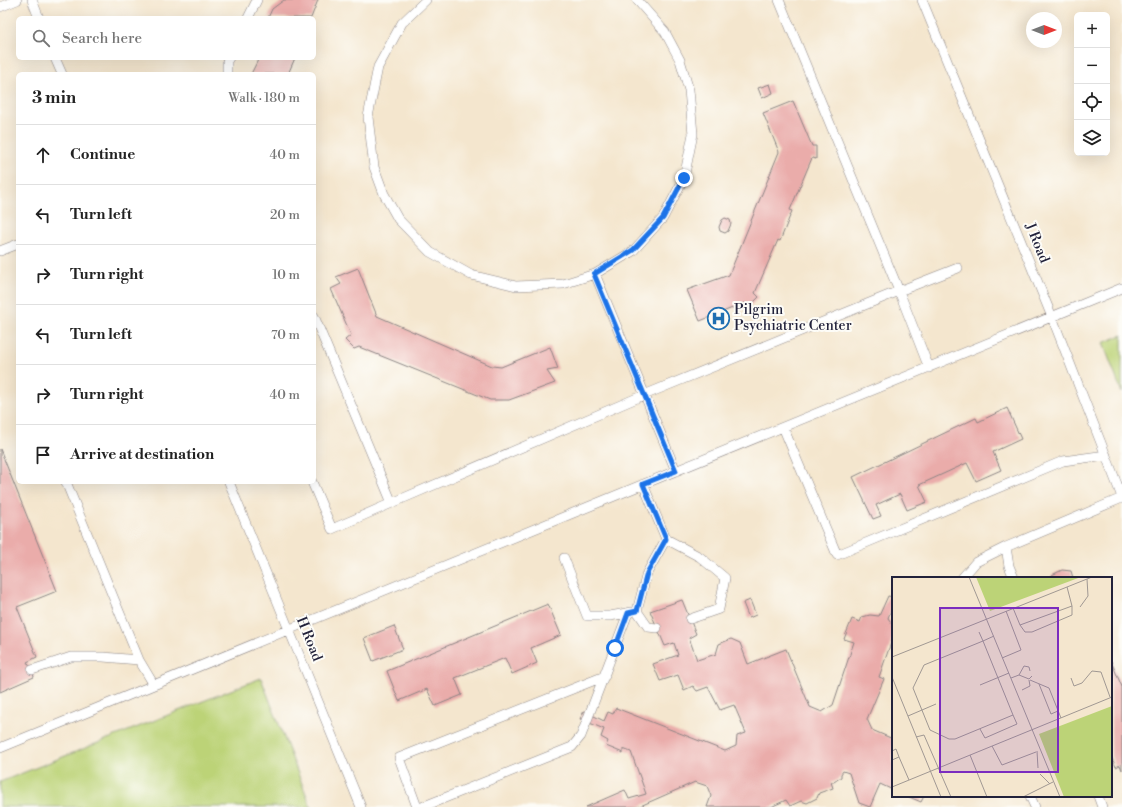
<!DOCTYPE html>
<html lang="en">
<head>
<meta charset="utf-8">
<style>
  :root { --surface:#fff; --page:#f6f6f6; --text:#222; --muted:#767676; --line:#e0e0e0 }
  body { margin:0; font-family:"Libre Bodoni",serif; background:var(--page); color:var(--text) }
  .controls { position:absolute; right:12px; top:12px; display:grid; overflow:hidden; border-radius:6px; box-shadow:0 4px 16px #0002 }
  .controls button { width:36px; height:36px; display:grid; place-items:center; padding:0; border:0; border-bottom:1px solid var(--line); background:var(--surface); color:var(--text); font:20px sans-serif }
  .compass { position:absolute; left:1026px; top:12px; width:36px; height:36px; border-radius:50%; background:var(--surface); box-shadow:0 4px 16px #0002; rotate:90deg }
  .stop { position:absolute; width:12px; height:12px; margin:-9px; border:3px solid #1a73e8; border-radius:50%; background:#fff }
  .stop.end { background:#1a73e8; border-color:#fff; box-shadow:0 1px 4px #0008 }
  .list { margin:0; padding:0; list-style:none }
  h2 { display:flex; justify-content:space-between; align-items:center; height:52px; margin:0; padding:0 16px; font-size:17px }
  h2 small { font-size:13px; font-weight:400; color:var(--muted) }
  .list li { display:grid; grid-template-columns:26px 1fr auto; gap:12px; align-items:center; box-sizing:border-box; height:60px; padding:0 16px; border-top:1px solid var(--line) }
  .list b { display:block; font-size:15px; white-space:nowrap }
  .list em { font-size:13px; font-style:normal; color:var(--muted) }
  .icon { flex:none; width:22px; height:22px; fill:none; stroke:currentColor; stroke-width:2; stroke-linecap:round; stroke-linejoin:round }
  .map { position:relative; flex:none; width:1122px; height:807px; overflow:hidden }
  .search { position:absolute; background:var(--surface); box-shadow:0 4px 16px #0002; left:16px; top:16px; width:300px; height:44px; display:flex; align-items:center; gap:10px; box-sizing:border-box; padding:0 14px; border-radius:6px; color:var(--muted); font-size:15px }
  .panel { position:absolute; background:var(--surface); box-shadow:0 4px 16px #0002; left:16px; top:72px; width:300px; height:412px; border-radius:6px }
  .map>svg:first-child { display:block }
</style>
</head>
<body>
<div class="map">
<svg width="1122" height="807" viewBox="0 0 1122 807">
  <rect width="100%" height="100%" fill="#fdfcf7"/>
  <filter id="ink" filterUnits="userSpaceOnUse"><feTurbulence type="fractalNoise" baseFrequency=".025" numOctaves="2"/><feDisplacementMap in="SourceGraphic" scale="8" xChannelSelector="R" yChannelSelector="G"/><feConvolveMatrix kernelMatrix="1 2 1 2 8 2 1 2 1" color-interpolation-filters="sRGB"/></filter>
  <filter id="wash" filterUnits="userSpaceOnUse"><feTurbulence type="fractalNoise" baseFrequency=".012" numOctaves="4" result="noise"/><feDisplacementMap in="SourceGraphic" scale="16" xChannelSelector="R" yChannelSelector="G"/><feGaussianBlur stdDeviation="0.9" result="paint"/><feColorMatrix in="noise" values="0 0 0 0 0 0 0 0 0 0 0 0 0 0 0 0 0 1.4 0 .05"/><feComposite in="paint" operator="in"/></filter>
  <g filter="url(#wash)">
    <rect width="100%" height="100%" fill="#f4e6ce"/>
    <path fill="#bcd377" stroke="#6f7a59" d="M1122 335V393L1103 343Z
      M261 678 311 807H0V782Z"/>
    <g id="blocks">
      <path fill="#eaacaa" d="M284 0H318L311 18H268L272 9Z
        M259 58H295L288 74H251Z
        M770 84 773 93 762 98 758 88Z
        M793 101 812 146H816V159L812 158 790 210 792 211 780 241 778 240 755 293 759 297 750 306 745 303 700 321 687 290 729 275 779 152 763 113Z
        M725 218 730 220 731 224 728 231 725 233 720 231 719 227 722 220Z
        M358 268 377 316 492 366 501 367 550 347 558 369 547 371 555 383 509 400H490L359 347 354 349 345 340 351 335 331 289 341 284 336 277Z
        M1007 408 1021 439 993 452 1001 470 976 481 967 463 919 485 927 502 907 510 900 494 876 505 881 516 873 519 853 477 976 418 978 422Z
        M0 449 57 591 17 607 37 657 27 662 32 670 34 677 0 692Z
        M1062 570 1071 571 1073 578H1051L1052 575Z
        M888 596 893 597V605L888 618 893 625V637L879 677 884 679 867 719 872 730 893 739V790L880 784 870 807 859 803 849 773 843 771 841 774V777L834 782H831L833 788 819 793 817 798 807 803 801 801 790 806 786 800 771 807H707L711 796 707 786 695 782 638 807H586L625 790 629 799 646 794 631 752 623 749V753L606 746 608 741 601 737 604 729 580 719 584 711 604 721 608 712 613 714 616 708 725 751 736 746 737 736 746 733 734 705 720 710 708 687 697 691 693 686 684 690 678 675 660 681 653 664 678 655 674 643 665 646 650 611 682 600 696 634 689 638 697 660 716 654 719 644 731 639 740 643 748 664 786 649 810 707 822 712 833 705 854 642 844 639 852 619 860 622 862 617 870 615 879 616Z
        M750 600 756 615 749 618 743 603Z
        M548 604 561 635 531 648 537 663 512 674 505 658 455 678 462 695 435 706 427 689 399 701 387 671Z
        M394 626 403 649 373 661 364 638Z
        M1111 661 1122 687V770L1120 765 1116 767 1111 756Z
        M907 796H924L921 802Z"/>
    </g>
  </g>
  <g filter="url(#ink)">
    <use href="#blocks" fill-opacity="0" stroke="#8b8484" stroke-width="1"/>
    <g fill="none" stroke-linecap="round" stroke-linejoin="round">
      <defs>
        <path id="service" d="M32 0 39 18
          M426 0 402 23 378 67 368 117 374 167 384 194 398 219 430 252 471 275 516 286 563 284 595 274 633 251 663 218 684 178 693 134 689 90 680 60 665 32 637 0
          M922 0 1052 317 1122 497
          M0 7 17 0
          M248 18 257 0
          M55 58 62 74
          M227 74V61L229 58
          M0 251 18 244
          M595 274 676 471
          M314 316 392 503 644 395 899 291 779 0
          M929 368 899 291 958 268
          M783 427 837 555 1063 461 1106 455
          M66 482 139 660
          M229 482 361 807
          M312 482 332 529 392 503
          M643 484 666 539 647 573 637 611 648 627 657 628
          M666 539 700 557 725 578 719 609 690 619
          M564 558 587 616H610L632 612
          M962 578 976 562 1006 547
          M1014 578 1009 566 1006 547 1122 498
          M32 670 71 657H103L139 660 154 685
          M0 748 1122 288
          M1030 796 1035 807
          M1098 796 1102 807
          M417 807 399 758 605 676
          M422 807 572 747 581 736 628 613"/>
      </defs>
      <use href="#service" stroke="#8b8484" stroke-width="10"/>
      <use href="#service" stroke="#fff" stroke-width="9"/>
    </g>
  </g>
  <g fill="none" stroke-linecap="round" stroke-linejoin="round" filter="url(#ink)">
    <path stroke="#1a73e8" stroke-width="5" d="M615 648 628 613 637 611 647 573 666 539 643 484 676 471 594 274 633 250 663 218 684 178"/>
  </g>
  <defs>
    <symbol id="hospital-ring" viewBox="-11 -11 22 22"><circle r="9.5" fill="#fdfcf7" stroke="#1f6fb2" stroke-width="1.5"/><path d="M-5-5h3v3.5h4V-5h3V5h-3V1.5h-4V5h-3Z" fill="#1f6fb2"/></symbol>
  </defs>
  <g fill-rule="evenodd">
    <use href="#hospital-ring" x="706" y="306" width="25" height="25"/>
  </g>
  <g text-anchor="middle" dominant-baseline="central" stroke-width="4" stroke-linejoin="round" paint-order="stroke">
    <g font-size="14" fill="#22223b" stroke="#fdfcf7">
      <text transform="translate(1037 243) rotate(68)">J Road</text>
      <text transform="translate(309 639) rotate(68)">H Road</text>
    </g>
    <g font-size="14" fill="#22223b" stroke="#fdfcf7" text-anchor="start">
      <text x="734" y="310">Pilgrim<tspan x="734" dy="16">Psychiatric Center</tspan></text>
    </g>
  </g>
  <g transform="translate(892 577)">
    <rect width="220" height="220" fill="#f4e6ce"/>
    <path d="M84 0H189L98 34ZM220 129V220H172L147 157Z" fill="#bcd377"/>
    <path fill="none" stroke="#a09893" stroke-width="1" d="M77 0 168 220M188 30 196 19 195 2M121 31 128 48 180 29 175 10M128 48 133 55H140L180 38V29M87 55 91 64 102 59M91 64 121 138 63 162H57L38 153 21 111 32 88ZM0 80 200 0M110 81 129 73 114 34M127 98 132 89 137 90 138 94M0 100 49 220M119 101 127 98 137 102 140 99M179 101 182 109 190 106 200 94 209 95 218 120M138 103 157 111 169 141M147 107 159 137 166 134M88 108 117 96M130 113 138 109 137 103M16 139 44 127M88 152 93 161 125 147 121 138M24 160 32 158 59 220M100 169 110 188 144 175M0 174 4 172 7 180M145 174 146 191M78 178 95 220M0 183 7 180 17 203M148 197 158 207M0 210 220 120M131 220 161 205"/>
    <path fill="#7b2cbf" fill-opacity="0.15" stroke="#7b2cbf" stroke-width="2" d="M48 31H166V195H48Z"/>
    <rect width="220" height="220" fill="none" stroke="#22223b" stroke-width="2"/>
  </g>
</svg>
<div class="controls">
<button>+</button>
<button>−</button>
<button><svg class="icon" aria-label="locate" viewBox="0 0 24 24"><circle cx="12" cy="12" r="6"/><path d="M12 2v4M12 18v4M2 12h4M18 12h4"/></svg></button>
<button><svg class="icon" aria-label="layers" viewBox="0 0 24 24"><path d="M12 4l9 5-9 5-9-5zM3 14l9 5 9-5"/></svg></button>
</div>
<svg class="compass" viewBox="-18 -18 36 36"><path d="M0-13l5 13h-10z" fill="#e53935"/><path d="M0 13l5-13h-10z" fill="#767676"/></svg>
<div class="stop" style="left:615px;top:648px"></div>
<div class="stop end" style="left:684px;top:178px"></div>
<div class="search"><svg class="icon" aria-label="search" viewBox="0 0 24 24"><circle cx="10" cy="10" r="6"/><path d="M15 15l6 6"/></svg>Search here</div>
<section class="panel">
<h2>3 min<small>Walk · 180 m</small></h2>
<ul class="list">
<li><svg class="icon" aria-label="ahead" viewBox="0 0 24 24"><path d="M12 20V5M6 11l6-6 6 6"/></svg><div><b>Continue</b></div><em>40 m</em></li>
<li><svg class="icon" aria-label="left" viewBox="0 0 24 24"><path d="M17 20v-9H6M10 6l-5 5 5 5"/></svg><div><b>Turn left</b></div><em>20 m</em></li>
<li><svg class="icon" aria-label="right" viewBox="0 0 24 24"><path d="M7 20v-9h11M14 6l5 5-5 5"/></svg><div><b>Turn right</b></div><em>10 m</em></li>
<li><svg class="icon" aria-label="left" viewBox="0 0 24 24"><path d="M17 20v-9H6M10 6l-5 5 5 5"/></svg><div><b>Turn left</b></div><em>70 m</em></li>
<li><svg class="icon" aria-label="right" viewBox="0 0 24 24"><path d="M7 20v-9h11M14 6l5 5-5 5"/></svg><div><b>Turn right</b></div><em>40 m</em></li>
<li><svg class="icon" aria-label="arrive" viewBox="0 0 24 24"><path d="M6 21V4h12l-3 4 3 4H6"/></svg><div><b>Arrive at destination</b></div></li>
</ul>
</section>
</div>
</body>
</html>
